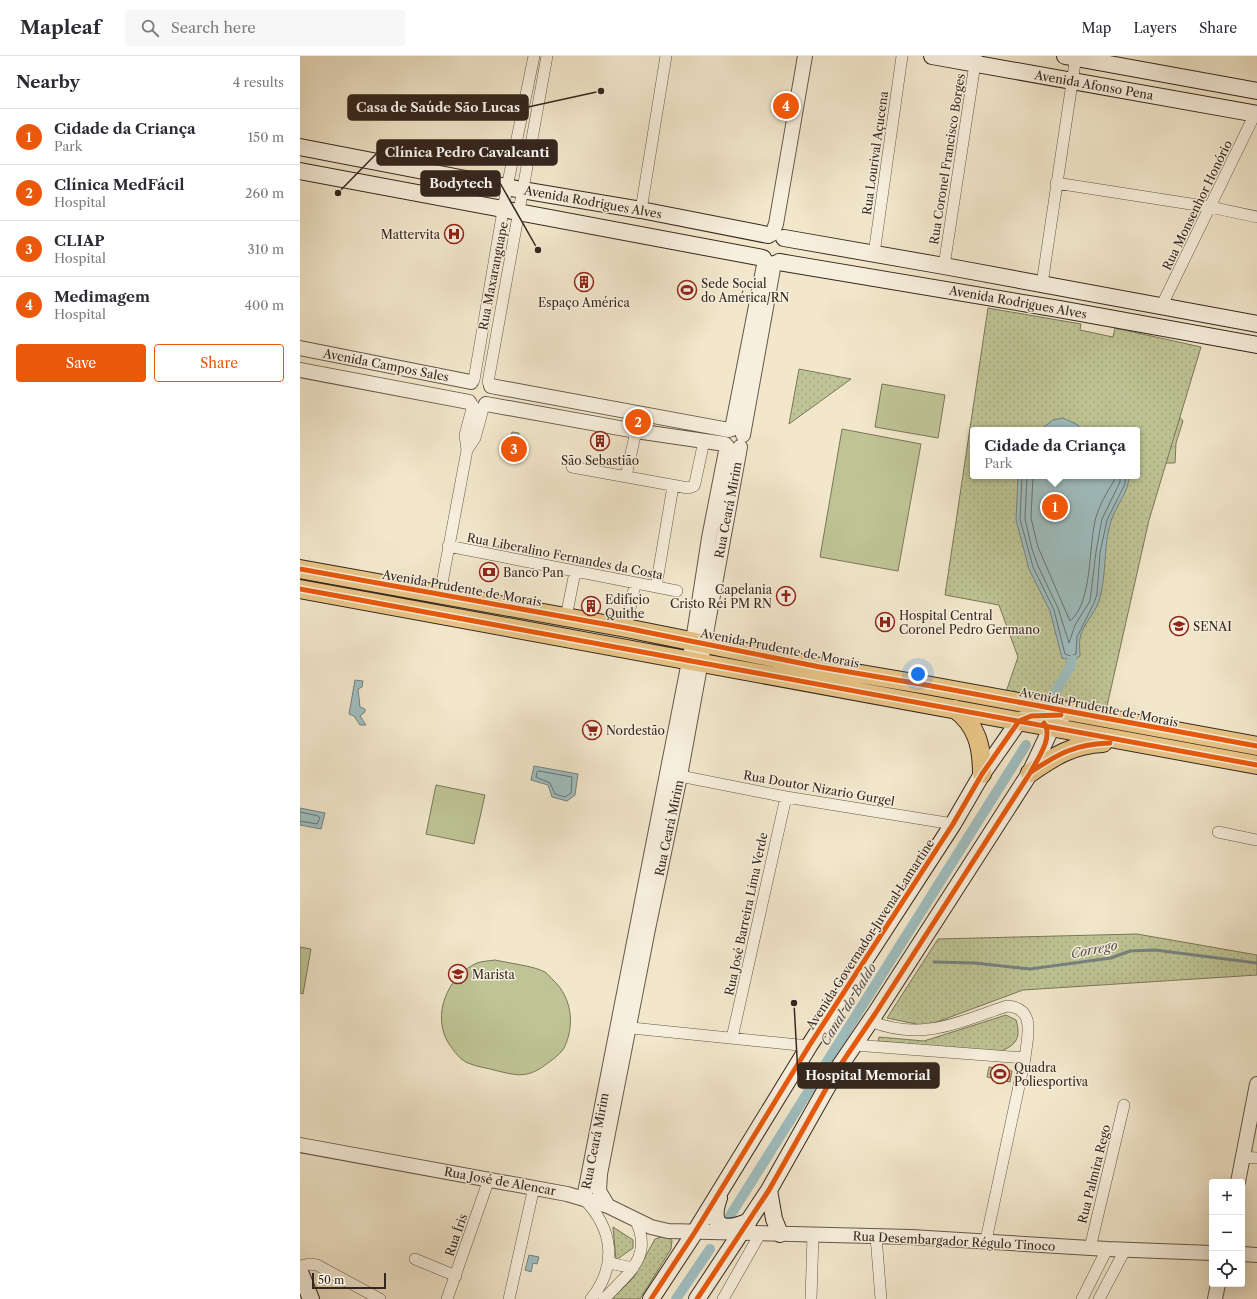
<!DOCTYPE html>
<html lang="en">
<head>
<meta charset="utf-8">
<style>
  :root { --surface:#fff; --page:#f7f7f7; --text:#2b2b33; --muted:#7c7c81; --line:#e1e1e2; --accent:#ea580c }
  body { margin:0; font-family:"Libre Caslon Text",serif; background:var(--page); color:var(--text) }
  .controls { position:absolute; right:12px; bottom:12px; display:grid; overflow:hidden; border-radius:4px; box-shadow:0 4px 16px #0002 }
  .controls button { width:36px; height:36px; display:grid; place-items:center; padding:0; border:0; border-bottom:1px solid var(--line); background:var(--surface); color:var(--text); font:20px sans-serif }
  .scale { position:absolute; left:12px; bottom:10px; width:74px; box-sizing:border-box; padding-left:4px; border:2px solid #35271f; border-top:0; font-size:11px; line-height:14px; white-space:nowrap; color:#35271f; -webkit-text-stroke:3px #f7efdd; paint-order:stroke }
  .you { position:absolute; left:618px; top:618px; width:14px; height:14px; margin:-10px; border:3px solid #fff; border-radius:50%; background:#1a73e8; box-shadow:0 0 0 6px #1a73e833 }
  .badge { display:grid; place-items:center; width:26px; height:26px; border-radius:50%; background:var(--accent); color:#fff; font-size:13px; font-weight:700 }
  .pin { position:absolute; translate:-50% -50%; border:2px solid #fff; box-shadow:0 1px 4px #0006 }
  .popup { position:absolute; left:670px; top:371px; width:170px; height:52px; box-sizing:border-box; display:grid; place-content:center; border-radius:4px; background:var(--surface); filter:drop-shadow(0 1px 3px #0005); font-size:13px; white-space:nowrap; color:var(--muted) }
  .popup b { font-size:15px; color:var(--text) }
  .popup::after { content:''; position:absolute; left:50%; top:100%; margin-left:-8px; border:8px solid transparent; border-top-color:var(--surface) }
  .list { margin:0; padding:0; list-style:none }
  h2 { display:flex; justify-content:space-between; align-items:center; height:52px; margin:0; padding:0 16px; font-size:17px }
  h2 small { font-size:13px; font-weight:400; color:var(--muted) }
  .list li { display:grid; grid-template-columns:26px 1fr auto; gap:12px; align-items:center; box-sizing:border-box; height:56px; padding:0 16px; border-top:1px solid var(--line) }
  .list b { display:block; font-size:15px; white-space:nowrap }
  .list p { margin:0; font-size:13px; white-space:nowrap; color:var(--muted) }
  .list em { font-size:13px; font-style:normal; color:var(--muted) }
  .actions { display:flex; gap:8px; padding:12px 16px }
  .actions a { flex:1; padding:9px 0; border:1px solid var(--accent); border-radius:4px; text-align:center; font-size:14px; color:var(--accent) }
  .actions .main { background:var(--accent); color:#fff }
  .icon { flex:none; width:22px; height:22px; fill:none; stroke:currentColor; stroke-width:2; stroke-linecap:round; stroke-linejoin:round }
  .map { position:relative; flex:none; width:957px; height:1243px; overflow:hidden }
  header { display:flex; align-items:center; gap:24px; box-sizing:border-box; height:56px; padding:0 20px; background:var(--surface); border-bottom:1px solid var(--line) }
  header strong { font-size:19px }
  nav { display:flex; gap:22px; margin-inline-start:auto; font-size:14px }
  .search { width:280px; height:36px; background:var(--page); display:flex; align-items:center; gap:10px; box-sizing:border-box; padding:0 14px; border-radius:4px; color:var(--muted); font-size:15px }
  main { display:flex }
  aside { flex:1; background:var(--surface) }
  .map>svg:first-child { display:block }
</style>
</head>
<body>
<header>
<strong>Mapleaf</strong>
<div class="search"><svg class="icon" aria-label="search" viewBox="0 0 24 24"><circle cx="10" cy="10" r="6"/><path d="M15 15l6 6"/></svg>Search here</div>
<nav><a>Map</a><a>Layers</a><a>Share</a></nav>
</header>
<main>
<aside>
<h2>Nearby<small>4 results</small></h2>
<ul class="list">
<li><span class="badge">1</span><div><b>Cidade da Criança</b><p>Park</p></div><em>150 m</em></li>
<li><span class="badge">2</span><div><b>Clínica MedFácil</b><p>Hospital</p></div><em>260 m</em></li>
<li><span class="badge">3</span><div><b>CLIAP</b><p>Hospital</p></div><em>310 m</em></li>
<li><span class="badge">4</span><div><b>Medimagem</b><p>Hospital</p></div><em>400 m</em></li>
</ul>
<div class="actions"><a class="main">Save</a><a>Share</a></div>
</aside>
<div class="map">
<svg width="957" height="1243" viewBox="0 0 957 1243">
  <defs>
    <pattern id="forest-crowns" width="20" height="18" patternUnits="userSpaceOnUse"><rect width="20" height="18" fill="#bec495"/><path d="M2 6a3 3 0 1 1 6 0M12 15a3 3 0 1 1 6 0" fill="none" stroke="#a4a880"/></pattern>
    <pattern id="park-dots" width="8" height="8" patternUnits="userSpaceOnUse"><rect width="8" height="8" fill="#bec495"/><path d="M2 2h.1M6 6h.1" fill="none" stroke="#a4a880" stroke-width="1.8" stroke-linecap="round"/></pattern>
  </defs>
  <rect width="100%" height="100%" fill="#f2e7cb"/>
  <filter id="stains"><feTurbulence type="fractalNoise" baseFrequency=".005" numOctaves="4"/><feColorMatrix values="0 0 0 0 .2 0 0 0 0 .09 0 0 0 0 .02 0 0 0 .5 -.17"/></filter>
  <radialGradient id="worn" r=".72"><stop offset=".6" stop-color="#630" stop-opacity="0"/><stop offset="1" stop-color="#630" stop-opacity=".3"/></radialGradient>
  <path fill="#bec495" stroke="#7a765a" d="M582 328 645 339 638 382 575 371Z
    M542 373 621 388 598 515 520 501Z
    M136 729 185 739 174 788 126 778Z
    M0 891 11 893 3 938 0 937Z
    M195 904C208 907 234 910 245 916 248 918 251 922 254 925 272 942 275 970 264 992 259 1000 249 1006 241 1012 225 1022 215 1019 198 1015 188 1012 177 1011 168 1007 160 1004 154 995 149 988 131 960 147 920 177 907 182 905 189 905 195 904Z
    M689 1011 712 1015 710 1026 687 1021Z"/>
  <path fill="url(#forest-crowns)" stroke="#7a765a" d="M877 358 883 365 876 387 875 407H864Z"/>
  <path fill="url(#park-dots)" stroke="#7a765a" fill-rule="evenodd" d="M688 252 781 268 780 274 813 281 815 272 901 291 849 464 807 650 706 636 718 601 699 549 645 539ZM673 374H837V420H673Z
    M499 313 551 323 489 368Z
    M837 878 957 899V919L723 934 626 970 587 962 638 883Z
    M706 959 716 964C722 984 715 990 696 997L578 985 579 981 624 985Z
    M313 1171 333 1184V1192L316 1204Z
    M364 1180 372 1184 371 1193 340 1243H312L334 1221 355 1183Z"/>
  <path fill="#9fbec0" stroke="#758280" d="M763 362 778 369 780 374H740L753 364Z
    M212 376 219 377 216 395 208 393Z
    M718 420H829C829 436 816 449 811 465 803 489 807 516 800 541 797 556 783 567 780 582 779 588 780 594 780 600 774 604 769 604 762 602L750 555 729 513 716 464Z
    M55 624 63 625 62 631 58 633 60 651 65 653V656L60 660 66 669H60L54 660 49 658Z
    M234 710 278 718 275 739 267 745 252 741 248 729 231 724Z
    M0 752 25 757 21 773 0 769Z
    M229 1199 239 1201 237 1208 233 1207 231 1216 225 1214Z"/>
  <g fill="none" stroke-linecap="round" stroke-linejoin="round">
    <path stroke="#6a7270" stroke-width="1" d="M722 420 720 463 733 511 754 554 765 598 771 600 776 598 777 581 794 547 797 538 800 497 807 464 825 428V420
      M727 420 725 463 732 493 738 510 758 552 769 587 775 569 790 545 796 496 802 463 820 426V420
      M733 420 731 462 738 491 770 565C793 546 788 490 796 461 800 448 807 436 814 425V420
      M239 715 272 721 271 737 265 741 255 738 250 727 236 721 237 716Z
      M0 756 18 760 20 762 17 768 0 765"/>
    <path stroke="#758280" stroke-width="3" d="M634 906 675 907 730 913 811 902 830 895 855 894 957 907"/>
    <path stroke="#9fbec0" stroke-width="10" d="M754 638 770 611 772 604
      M430 1160 726 689
      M376 1243 410 1193"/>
    <defs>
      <path id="minor" d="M756 127 910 151 957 161
        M341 154 366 0
        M574 198 602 0
        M644 210 676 1
        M742 228 776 0
        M861 251 955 58
        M174 324 207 131 234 0
        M188 326 247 0
        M167 394 175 382 184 349
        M272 411 388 432 394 430 395 427 404 385
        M326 420 336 375
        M148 490 377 535
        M356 531 373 430
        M140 538 167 394 165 379 173 349
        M266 561 275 516
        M326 572 335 528
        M380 720 486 741 653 768
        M918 776 957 784
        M570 965C622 986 658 966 707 950 737 952 727 981 725 1002L686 1184
        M322 971 509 990
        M432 982 486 741
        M554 989 725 1002
        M943 1101 957 1102
        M284 1143C313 1173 318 1209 291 1243
        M576 1180 581 1243
        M790 1192 824 1049
        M115 1203 156 1220
        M308 1204 314 1208 333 1212
        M0 1210 10 1208 17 1209 80 1243
        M147 1243 189 1123
        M209 1243 234 1131
        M304 1243C328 1217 354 1201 335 1163
        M423 1243 460 1178
        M511 1243 513 1179
        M782 1243 807 1193
        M799 1243 825 1194"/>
      <path id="tertiary" d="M472 178 476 168 505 0
        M0 292 171 326
        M0 314 169 346
        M191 330 429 374
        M186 348 336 375 425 388
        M432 373 465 204
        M443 379 474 207
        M0 1089 267 1138 308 1150 351 1171 368 1175 611 1181 807 1193 912 1197
        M938 1126 957 1028
        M284 1142 393 585 409 482 427 390
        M308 1150 299 1135 300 1118 348 873 380 720 440 391
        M942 1198 957 1199
        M915 1243 918 1228"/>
      <path id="secondary" d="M632 0 957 58
        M765 0 957 35
        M0 91 222 134 341 154 468 179
        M0 115 463 202
        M484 182 644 210 957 268
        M479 206 759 253 957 289
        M469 1134 474 1163 480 1178
        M419 1142C408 1172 425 1176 449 1165
        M0 1216 11 1243
        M351 1243 395 1176 509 990 653 768 682 718 719 665 731 660 763 659
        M397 1243 469 1134 535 1017 575 958 730 717 748 679 747 671 739 660"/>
      <path id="primary" d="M0 513 326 572 520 611 626 629 957 690
        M0 533 957 709
        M655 653C677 669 682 691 682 718
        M730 717C753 701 773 688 803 687"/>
    </defs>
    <use href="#minor" stroke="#64574a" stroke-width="12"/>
    <use href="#tertiary" stroke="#64574a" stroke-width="16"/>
    <use href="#secondary" stroke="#35271f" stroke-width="18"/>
    <use href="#primary" stroke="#35271f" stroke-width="20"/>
    <use href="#minor" stroke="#f7efdd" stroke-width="11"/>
    <use href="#tertiary" stroke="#f7efdd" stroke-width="14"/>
    <use href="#secondary" stroke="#f7efdd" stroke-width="16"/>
    <use href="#primary" stroke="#e9c486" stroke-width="18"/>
    <defs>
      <path id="cycleway" d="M0 513 326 572 520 611 626 629 957 690
        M0 533 957 709
        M731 716C759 697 776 688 810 687
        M351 1243 395 1176 509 990 653 768 682 718 719 665 731 660 761 659
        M397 1243 469 1134 535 1017 575 958 730 717C737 704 754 681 744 667"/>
    </defs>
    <use href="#cycleway" stroke="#f7efdd" stroke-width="8"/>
    <use href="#cycleway" stroke="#e8590c" stroke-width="5"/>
  </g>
  <defs>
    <symbol id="hospital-ring" viewBox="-11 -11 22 22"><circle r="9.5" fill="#f7efdd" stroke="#8f2418" stroke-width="1.5"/><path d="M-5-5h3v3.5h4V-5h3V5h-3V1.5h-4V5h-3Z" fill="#8f2418"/></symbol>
    <symbol id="building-ring" viewBox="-11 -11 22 22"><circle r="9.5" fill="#f7efdd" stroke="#8f2418" stroke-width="1.5"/><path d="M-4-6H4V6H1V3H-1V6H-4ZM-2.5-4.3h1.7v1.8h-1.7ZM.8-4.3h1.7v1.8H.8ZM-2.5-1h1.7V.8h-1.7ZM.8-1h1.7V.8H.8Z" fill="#8f2418"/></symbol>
    <symbol id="stadium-ring" viewBox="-11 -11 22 22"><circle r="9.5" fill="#f7efdd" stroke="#8f2418" stroke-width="1.5"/><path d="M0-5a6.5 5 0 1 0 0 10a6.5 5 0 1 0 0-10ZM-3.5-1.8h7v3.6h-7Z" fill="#8f2418"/></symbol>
    <symbol id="bank-ring" viewBox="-11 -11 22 22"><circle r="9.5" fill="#f7efdd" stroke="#8f2418" stroke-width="1.5"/><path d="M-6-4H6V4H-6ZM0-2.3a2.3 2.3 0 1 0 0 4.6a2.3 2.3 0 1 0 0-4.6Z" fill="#8f2418"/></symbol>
    <symbol id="church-ring" viewBox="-11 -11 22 22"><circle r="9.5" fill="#f7efdd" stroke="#8f2418" stroke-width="1.5"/><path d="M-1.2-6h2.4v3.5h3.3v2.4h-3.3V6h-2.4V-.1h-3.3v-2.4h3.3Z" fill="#8f2418"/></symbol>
    <symbol id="school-ring" viewBox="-11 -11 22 22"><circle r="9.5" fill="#f7efdd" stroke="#8f2418" stroke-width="1.5"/><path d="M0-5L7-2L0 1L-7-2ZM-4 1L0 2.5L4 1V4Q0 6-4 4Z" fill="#8f2418"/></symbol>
    <symbol id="supermarket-ring" viewBox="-11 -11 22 22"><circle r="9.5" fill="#f7efdd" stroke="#8f2418" stroke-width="1.5"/><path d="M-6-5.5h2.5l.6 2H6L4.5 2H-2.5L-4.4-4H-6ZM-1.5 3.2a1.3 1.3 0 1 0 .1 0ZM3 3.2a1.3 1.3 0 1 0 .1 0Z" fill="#8f2418"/></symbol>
  </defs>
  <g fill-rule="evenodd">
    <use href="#hospital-ring" x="143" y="167" width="22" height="22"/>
    <use href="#building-ring" x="273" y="215" width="22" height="22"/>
    <use href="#stadium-ring" x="376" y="223" width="22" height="22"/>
    <use href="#building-ring" x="289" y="374" width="22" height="22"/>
    <use href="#bank-ring" x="178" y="505" width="22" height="22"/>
    <use href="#church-ring" x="475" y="529" width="22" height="22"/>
    <use href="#building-ring" x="280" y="539" width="22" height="22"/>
    <use href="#hospital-ring" x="574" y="555" width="22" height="22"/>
    <use href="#school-ring" x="868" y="559" width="22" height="22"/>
    <use href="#supermarket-ring" x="281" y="663" width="22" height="22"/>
    <use href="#school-ring" x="147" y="907" width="22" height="22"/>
    <use href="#stadium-ring" x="689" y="1007" width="22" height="22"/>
  </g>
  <g text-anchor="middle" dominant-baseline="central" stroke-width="3" stroke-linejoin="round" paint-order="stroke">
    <g font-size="12" fill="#35271f" stroke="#f7efdd">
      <text transform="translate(794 29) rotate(10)">Avenida Afonso Pena</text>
      <text transform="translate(575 97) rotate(-82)">Rua Lourival Açucena</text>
      <text transform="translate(647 103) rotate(-81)">Rua Coronel Francisco Borges</text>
      <text transform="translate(293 146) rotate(10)">Avenida Rodrigues Alves</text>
      <text transform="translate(897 149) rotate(-64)">Rua Monsenhor Honório</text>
      <text transform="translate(193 220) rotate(-79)">Rua Maxaranguape</text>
      <text transform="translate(718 246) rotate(10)">Avenida Rodrigues Alves</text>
      <text transform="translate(86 309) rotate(11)">Avenida Campos Sales</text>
      <text transform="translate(428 454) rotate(-79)">Rua Ceará Mirim</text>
      <text transform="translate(265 500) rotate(11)">Rua Liberalino Fernandes da Costa</text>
      <text transform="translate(162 532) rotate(10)">Avenida Prudente de Morais</text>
      <text transform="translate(480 592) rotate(11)">Avenida Prudente de Morais</text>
      <text transform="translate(799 651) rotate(11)">Avenida Prudente de Morais</text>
      <text transform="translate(519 732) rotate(10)">Rua Doutor Nizario Gurgel</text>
      <text transform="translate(369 772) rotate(-78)">Rua Ceará Mirim</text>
      <text transform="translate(446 858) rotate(-78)">Rua José Barreira Lima Verde</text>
      <text transform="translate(570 878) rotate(-57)">Avenida Governador Juvenal Lamartine</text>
      <text transform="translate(295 1085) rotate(-79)">Rua Ceará Mirim</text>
      <text transform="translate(794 1118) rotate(-76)">Rua Palmira Rego</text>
      <text transform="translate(200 1125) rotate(10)">Rua José de Alencar</text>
      <text transform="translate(156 1179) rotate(-71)">Rua Íris</text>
      <text transform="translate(654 1185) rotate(3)">Rua Desembargador Régulo Tinoco</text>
    </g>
    <g font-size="12" fill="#35271f" stroke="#f7efdd" text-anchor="start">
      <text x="140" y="178" text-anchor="end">Mattervita</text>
      <text x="401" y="227">Sede Social<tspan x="401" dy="14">do América/RN</tspan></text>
      <text x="284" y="246" text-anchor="middle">Espaço América</text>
      <text x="300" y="404" text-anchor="middle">São Sebastião</text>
      <text x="203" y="516">Banco Pan</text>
      <text x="472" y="533" text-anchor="end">Capelania<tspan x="472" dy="14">Cristo Rei PM RN</tspan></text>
      <text x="305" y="543">Edifício<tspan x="305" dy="14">Quithe</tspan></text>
      <text x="599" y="559">Hospital Central<tspan x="599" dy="14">Coronel Pedro Germano</tspan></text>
      <text x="893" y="570">SENAI</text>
      <text x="306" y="674">Nordestão</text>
      <text x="172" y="918">Marista</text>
      <text x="714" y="1011">Quadra<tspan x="714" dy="14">Poliesportiva</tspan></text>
    </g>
    <g font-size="13" font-style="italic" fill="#55544f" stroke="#f7efdd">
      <text transform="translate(794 893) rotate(-11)">Corrego</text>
      <text transform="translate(548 948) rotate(-58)">Canal do Baldo</text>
    </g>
  </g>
  <path fill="none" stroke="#35271f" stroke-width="1.5" d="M301 35L228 51M38 137L77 97M238 194L200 127M494 947L498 1019"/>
  <g fill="#35271f" stroke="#f7efdd" stroke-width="1.5">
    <circle cx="301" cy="35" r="4"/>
    <circle cx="38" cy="137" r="4"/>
    <circle cx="238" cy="194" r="4"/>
    <circle cx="494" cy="947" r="4"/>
  </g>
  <g fill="#35271f" stroke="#35271f" stroke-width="1.5">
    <rect x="48" y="39" width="180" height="25" rx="4"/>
    <rect x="77" y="84" width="180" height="25" rx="4"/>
    <rect x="121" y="115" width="79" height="25" rx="4"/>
    <rect x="498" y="1007" width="141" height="25" rx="4"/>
  </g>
  <g font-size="13" text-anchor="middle" font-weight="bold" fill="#fff">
    <text x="138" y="56">Casa de Saúde São Lucas</text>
    <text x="167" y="101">Clínica Pedro Cavalcanti</text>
    <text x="161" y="132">Bodytech</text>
    <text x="568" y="1024">Hospital Memorial</text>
  </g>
  <rect width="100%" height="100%" filter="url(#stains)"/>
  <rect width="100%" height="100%" fill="url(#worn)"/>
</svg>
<div class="controls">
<button>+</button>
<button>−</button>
<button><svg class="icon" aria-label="locate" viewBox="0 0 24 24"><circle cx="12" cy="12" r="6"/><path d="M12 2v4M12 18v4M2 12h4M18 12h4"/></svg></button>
</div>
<div class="scale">50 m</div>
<div class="you"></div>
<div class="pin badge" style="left:755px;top:451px">1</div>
<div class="popup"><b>Cidade da Criança</b>Park</div>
<div class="pin badge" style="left:338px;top:366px">2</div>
<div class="pin badge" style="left:214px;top:393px">3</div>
<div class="pin badge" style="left:486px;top:50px">4</div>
</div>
</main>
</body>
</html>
